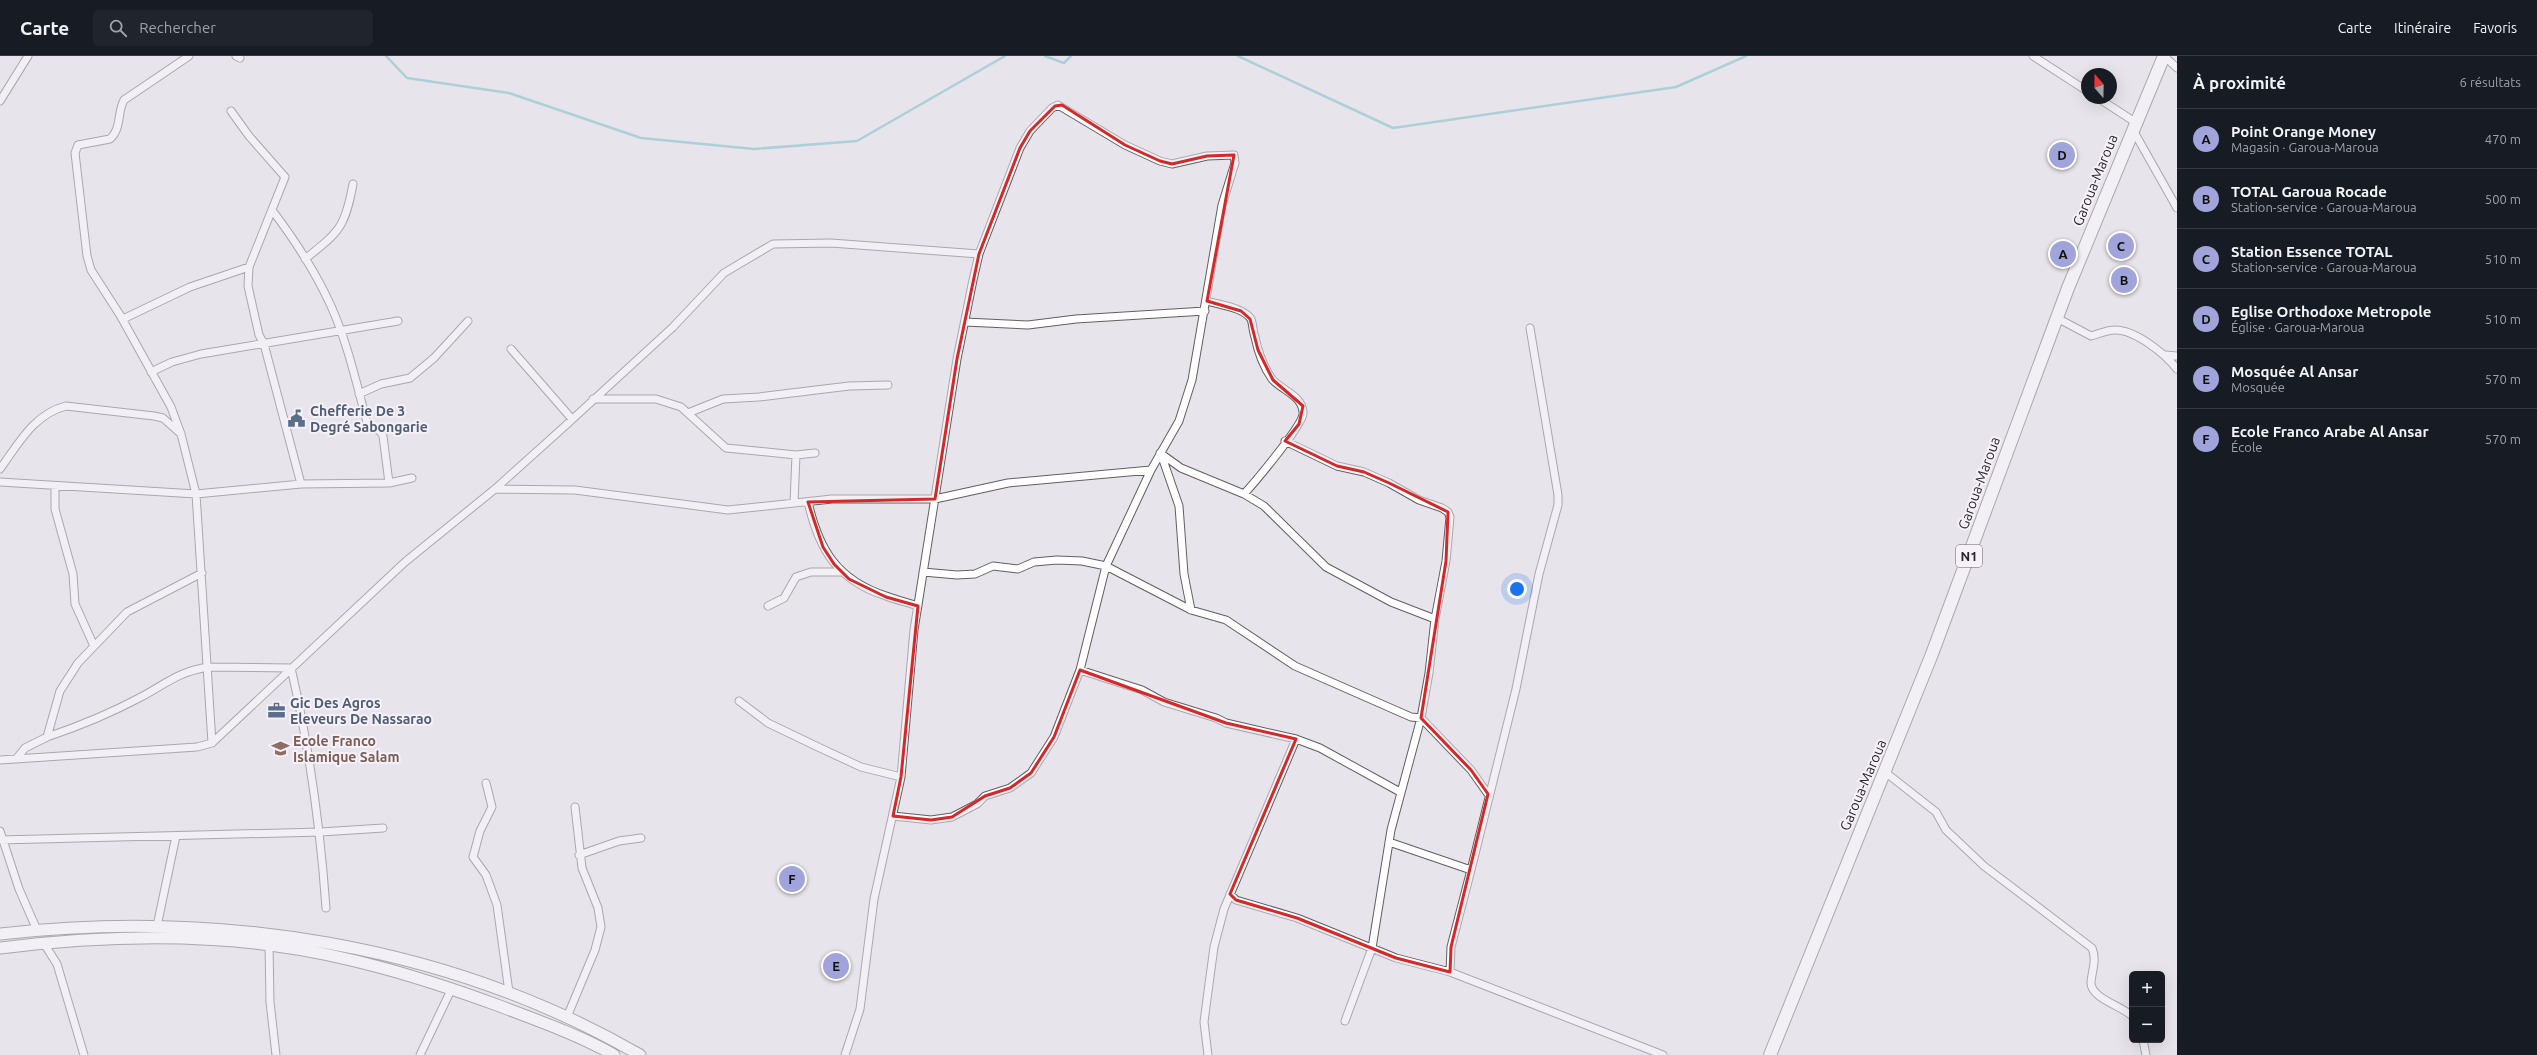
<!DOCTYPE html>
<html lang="fr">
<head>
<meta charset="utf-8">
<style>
  :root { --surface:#171b24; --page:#20242c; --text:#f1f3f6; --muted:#9ea1a6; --line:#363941; --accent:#a0a4da }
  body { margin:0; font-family:Ubuntu,sans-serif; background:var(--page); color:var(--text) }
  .controls { position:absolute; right:12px; bottom:12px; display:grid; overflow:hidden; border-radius:6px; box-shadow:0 4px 16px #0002 }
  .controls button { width:36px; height:36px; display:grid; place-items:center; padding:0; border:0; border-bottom:1px solid var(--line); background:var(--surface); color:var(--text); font:20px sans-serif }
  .compass { position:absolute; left:2081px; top:12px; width:36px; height:36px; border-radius:50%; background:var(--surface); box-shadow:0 4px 16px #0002; rotate:340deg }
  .you { position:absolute; left:1517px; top:533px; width:14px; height:14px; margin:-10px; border:3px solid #fff; border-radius:50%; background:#1a73e8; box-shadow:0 0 0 6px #1a73e833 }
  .badge { display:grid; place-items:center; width:26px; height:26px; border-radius:50%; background:var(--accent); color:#111; font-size:13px; font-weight:700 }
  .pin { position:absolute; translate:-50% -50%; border:2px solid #fff; box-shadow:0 1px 4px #0006 }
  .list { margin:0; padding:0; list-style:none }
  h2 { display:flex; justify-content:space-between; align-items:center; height:52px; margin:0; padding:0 16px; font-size:17px }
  h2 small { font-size:13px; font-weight:400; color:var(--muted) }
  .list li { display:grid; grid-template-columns:26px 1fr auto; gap:12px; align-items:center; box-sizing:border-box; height:60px; padding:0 16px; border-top:1px solid var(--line) }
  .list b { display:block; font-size:15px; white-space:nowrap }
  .list p { margin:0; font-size:13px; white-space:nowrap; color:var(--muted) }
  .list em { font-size:13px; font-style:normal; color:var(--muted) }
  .icon { flex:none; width:22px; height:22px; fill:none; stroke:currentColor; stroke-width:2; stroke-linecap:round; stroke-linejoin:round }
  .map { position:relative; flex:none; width:2177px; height:999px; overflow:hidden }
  header { display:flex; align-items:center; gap:24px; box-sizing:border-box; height:56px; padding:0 20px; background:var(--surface); border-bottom:1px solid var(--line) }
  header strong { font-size:19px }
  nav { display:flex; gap:22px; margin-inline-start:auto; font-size:14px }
  .search { width:280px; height:36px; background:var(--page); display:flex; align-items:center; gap:10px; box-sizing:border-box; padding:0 14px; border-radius:6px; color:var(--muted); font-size:15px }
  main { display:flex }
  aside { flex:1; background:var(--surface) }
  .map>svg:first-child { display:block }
</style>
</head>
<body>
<header>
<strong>Carte</strong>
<div class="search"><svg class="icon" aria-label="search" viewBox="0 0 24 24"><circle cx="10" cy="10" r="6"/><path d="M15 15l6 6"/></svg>Rechercher</div>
<nav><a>Carte</a><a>Itinéraire</a><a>Favoris</a></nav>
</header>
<main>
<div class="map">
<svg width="2177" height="999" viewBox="0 0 2177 999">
  <rect width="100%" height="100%" fill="#e8e4eb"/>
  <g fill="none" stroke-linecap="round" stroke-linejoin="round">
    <path stroke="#66b9c1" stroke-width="2.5" d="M386 0 407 22 509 37 641 82 754 93 857 85 1005 0
      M1045 0 1064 7 1071 0
      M1238 0 1393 72 1676 31 1746 0"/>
    <defs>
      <path id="minor" d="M189 0 124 44C117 56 122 72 110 83L78 89 75 97 87 200 91 214 120 259 171 351 181 378 196 438 212 687
        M236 0 240 2
        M2033 0 2087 35
        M2164 0 2177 12
        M2098 42 2135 66
        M0 45 28 0
        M231 55 249 80 285 121 249 211 248 230 259 279 264 288 301 428
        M2133 74 2177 152
        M272 154C294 183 316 217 331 250 348 288 357 330 368 370L380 375 383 380 389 427
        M305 203C339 176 345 172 353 128
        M1207 245C1219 249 1243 251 1251 263 1253 268 1253 276 1255 281 1258 296 1263 310 1272 323 1281 334 1304 340 1303 358 1302 370 1255 426 1244 438
        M2057 262 2091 280C2098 278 2107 274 2115 274 2136 274 2165 298 2177 313
        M123 263 190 231 249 211
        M965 266 1028 269 1076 263 1205 255
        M511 293 572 363
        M2166 299 2177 300
        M151 316 172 306 201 298 398 265
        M359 338 381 328 410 322 434 302 468 265
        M593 343H656L681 351 726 392 796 399 815 397
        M688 357 723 343 759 341 849 330 888 329
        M1285 385 1337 410 1364 416 1389 427 1419 444 1442 452 1448 456 1450 461 1446 505 1435 563 1429 617 1421 662 1391 774 1372 892 1345 965
        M1160 397 1181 412 1244 438 1264 450 1326 511 1391 546 1435 563
        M1161 398 1179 450 1184 518 1191 554
        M0 413C19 387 34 358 66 350L154 360 163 362 181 378
        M0 426 196 438 301 428 389 427 412 422
        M55 430V453L73 518 75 548 94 590
        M495 433 575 434 728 454 832 443H935L1008 427 1151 414 1179 365 1192 324 1222 149 1235 107 1234 99 1207 100 1172 108 1160 105 1125 89 1058 49 1052 52 1030 75 1020 92 979 198 973 224 957 303 914 574 901 721 874 843 860 953 845 999
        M808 446C819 494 837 524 886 540 896 544 907 546 918 550
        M794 447 796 399
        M923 516 957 519 975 518 993 510 1018 513 1034 506 1057 504 1082 505 1106 510 1191 554 1226 564 1295 610 1411 661 1421 662 1471 714 1488 738
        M768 550 784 542 796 521 811 516H842
        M1080 614 1142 634 1164 646 1216 662 1226 667 1296 683 1320 692 1400 736
        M739 645 768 667 818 691 861 711 901 721
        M47 681C80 670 111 657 141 641 167 627 178 616 208 611L291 612C310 694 320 768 326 852
        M17 702 25 692 47 681 60 635 78 607 127 556 202 517
        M0 704 197 691 212 687 405 506 495 433 565 370 673 271 724 217 773 188 831 187 979 198
        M1885 716 1936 756 1946 774 1984 810 2092 892C2097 904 2092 914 2091 926 2090 942 2122 950 2132 960
        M486 727 492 751 480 775 473 801 486 819 497 849 509 936
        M893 760 931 764 952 761 977 748 985 740 1010 732 1031 717 1054 681 1080 614 1106 510 1151 414
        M0 775 19 833 37 874
        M0 784 321 776 383 772
        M1389 786 1471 814 1451 891 1450 916
        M579 799 619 785 641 782
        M1471 814 1516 633 1539 518 1558 449V439L1530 272
        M1230 838 1236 844 1297 862 1396 902 1450 916 1663 999
        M157 870 176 780
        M43 886 57 908 84 999
        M269 889 270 946 276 999
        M567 961 595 894 601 871 598 852 582 812 575 751
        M2143 984 2146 999
        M420 999 452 932
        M1208 999 1204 966 1207 943 1214 891 1224 853 1296 683"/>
      <path id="primary" d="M0 878C219 853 448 888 640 999
        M0 892C89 881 180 877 270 889 348 899 423 922 497 949 536 964 577 978 614 999"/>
      <path id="trunk" d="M1770 999 1932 598 2068 232 2164 0"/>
    </defs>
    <use href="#minor" stroke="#625e64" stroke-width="9"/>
    <use href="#primary" stroke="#625e64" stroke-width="13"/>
    <use href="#trunk" stroke="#625e64" stroke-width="14"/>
    <use href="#minor" stroke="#fff" stroke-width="7"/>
    <use href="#primary" stroke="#fff" stroke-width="11"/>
    <use href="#trunk" stroke="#fff" stroke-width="12"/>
  </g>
  <path d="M0 0H2177V999H0ZM1062 49 1125 89 1160 105 1172 108 1207 100 1234 99 1207 245 1241 255 1250 263 1258 294 1273 324 1303 350 1299 368 1285 385 1337 410 1364 416 1389 427 1448 456 1446 505 1421 662 1471 714 1488 738 1451 891 1450 916 1396 902 1297 862 1236 844 1230 838 1296 683 1226 667 1080 614 1054 681 1031 717 1010 732 985 740 952 761 931 764 893 760 901 721 918 550 886 541 849 523 834 508 823 491 808 446 935 443 957 303 979 198 1020 92 1030 75 1055 50Z" fill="#e8e4eb" fill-opacity=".55" fill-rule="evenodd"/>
  <path fill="none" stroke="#d62828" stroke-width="3" stroke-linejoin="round" d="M1062 49 1125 89 1160 105 1172 108 1207 100 1234 99 1207 245 1241 255 1250 263 1258 294 1273 324 1303 350 1299 368 1285 385 1337 410 1364 416 1389 427 1448 456 1446 505 1421 662 1471 714 1488 738 1451 891 1450 916 1396 902 1297 862 1236 844 1230 838 1296 683 1226 667 1080 614 1054 681 1031 717 1010 732 985 740 952 761 931 764 893 760 901 721 918 550 886 541 849 523 834 508 823 491 808 446 935 443 957 303 979 198 1020 92 1030 75 1055 50Z"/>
  <defs>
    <symbol id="civic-bare" viewBox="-9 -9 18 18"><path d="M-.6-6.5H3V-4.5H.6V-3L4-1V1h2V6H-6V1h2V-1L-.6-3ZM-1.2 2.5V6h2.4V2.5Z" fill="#5c6f8a" stroke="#f6f1f9" stroke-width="2.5" paint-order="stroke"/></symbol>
    <symbol id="office-bare" viewBox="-9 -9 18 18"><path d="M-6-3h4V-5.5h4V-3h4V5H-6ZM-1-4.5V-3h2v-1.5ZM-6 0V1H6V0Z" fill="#5c6f8a" stroke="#f6f1f9" stroke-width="2.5" paint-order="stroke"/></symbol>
    <symbol id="school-bare" viewBox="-9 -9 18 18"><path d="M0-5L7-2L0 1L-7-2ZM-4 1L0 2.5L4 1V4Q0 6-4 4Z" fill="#8d6e63" stroke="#f6f1f9" stroke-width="2.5" paint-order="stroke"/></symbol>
  </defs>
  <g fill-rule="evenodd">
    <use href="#civic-bare" x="284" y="350" width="25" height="25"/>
    <use href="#office-bare" x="264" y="642" width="25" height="25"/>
    <use href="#school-bare" x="268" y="680" width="25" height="25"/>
  </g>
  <g text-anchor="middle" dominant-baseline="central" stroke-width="4" stroke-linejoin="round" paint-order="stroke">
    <rect fill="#f6f1f9" stroke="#656267" stroke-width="1" x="1956" y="489" width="26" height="22" rx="3"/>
    <g font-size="13" font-weight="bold" fill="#272528">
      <text x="1969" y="500">N1</text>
    </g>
    <g font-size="14" fill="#272528" stroke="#f6f1f9">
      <text transform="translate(2095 124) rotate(-68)">Garoua-Maroua</text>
      <text transform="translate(1979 427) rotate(-70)">Garoua-Maroua</text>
      <text transform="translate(1863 729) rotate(-67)">Garoua-Maroua</text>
    </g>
    <g font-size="14" font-weight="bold" fill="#4e5e75" stroke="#f6f1f9" text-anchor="start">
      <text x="310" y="355">Chefferie De 3<tspan x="310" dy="16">Degré Sabongarie</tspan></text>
      <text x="290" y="647">Gic Des Agros<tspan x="290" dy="16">Eleveurs De Nassarao</tspan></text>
    </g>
    <g font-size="14" font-weight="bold" fill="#785e54" stroke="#f6f1f9" text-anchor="start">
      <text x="293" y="685">Ecole Franco<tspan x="293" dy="16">Islamique Salam</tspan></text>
    </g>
  </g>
</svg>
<div class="controls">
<button>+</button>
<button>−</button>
</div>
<svg class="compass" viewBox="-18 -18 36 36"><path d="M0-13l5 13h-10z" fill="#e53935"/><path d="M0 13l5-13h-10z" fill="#9ea1a6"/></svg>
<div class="you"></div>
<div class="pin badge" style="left:2063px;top:198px">A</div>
<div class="pin badge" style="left:2124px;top:224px">B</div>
<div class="pin badge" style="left:2121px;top:190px">C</div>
<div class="pin badge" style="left:2062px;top:99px">D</div>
<div class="pin badge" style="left:836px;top:910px">E</div>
<div class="pin badge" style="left:792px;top:823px">F</div>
</div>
<aside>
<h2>À proximité<small>6 résultats</small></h2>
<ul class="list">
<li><span class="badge">A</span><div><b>Point Orange Money</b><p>Magasin · Garoua-Maroua</p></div><em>470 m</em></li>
<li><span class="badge">B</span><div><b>TOTAL Garoua Rocade</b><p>Station-service · Garoua-Maroua</p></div><em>500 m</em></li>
<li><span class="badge">C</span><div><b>Station Essence TOTAL</b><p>Station-service · Garoua-Maroua</p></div><em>510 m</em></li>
<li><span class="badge">D</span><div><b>Eglise Orthodoxe Metropole</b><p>Église · Garoua-Maroua</p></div><em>510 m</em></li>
<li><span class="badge">E</span><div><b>Mosquée Al Ansar</b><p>Mosquée</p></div><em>570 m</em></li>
<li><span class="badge">F</span><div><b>Ecole Franco Arabe Al Ansar</b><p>École</p></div><em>570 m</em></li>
</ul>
</aside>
</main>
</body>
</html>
